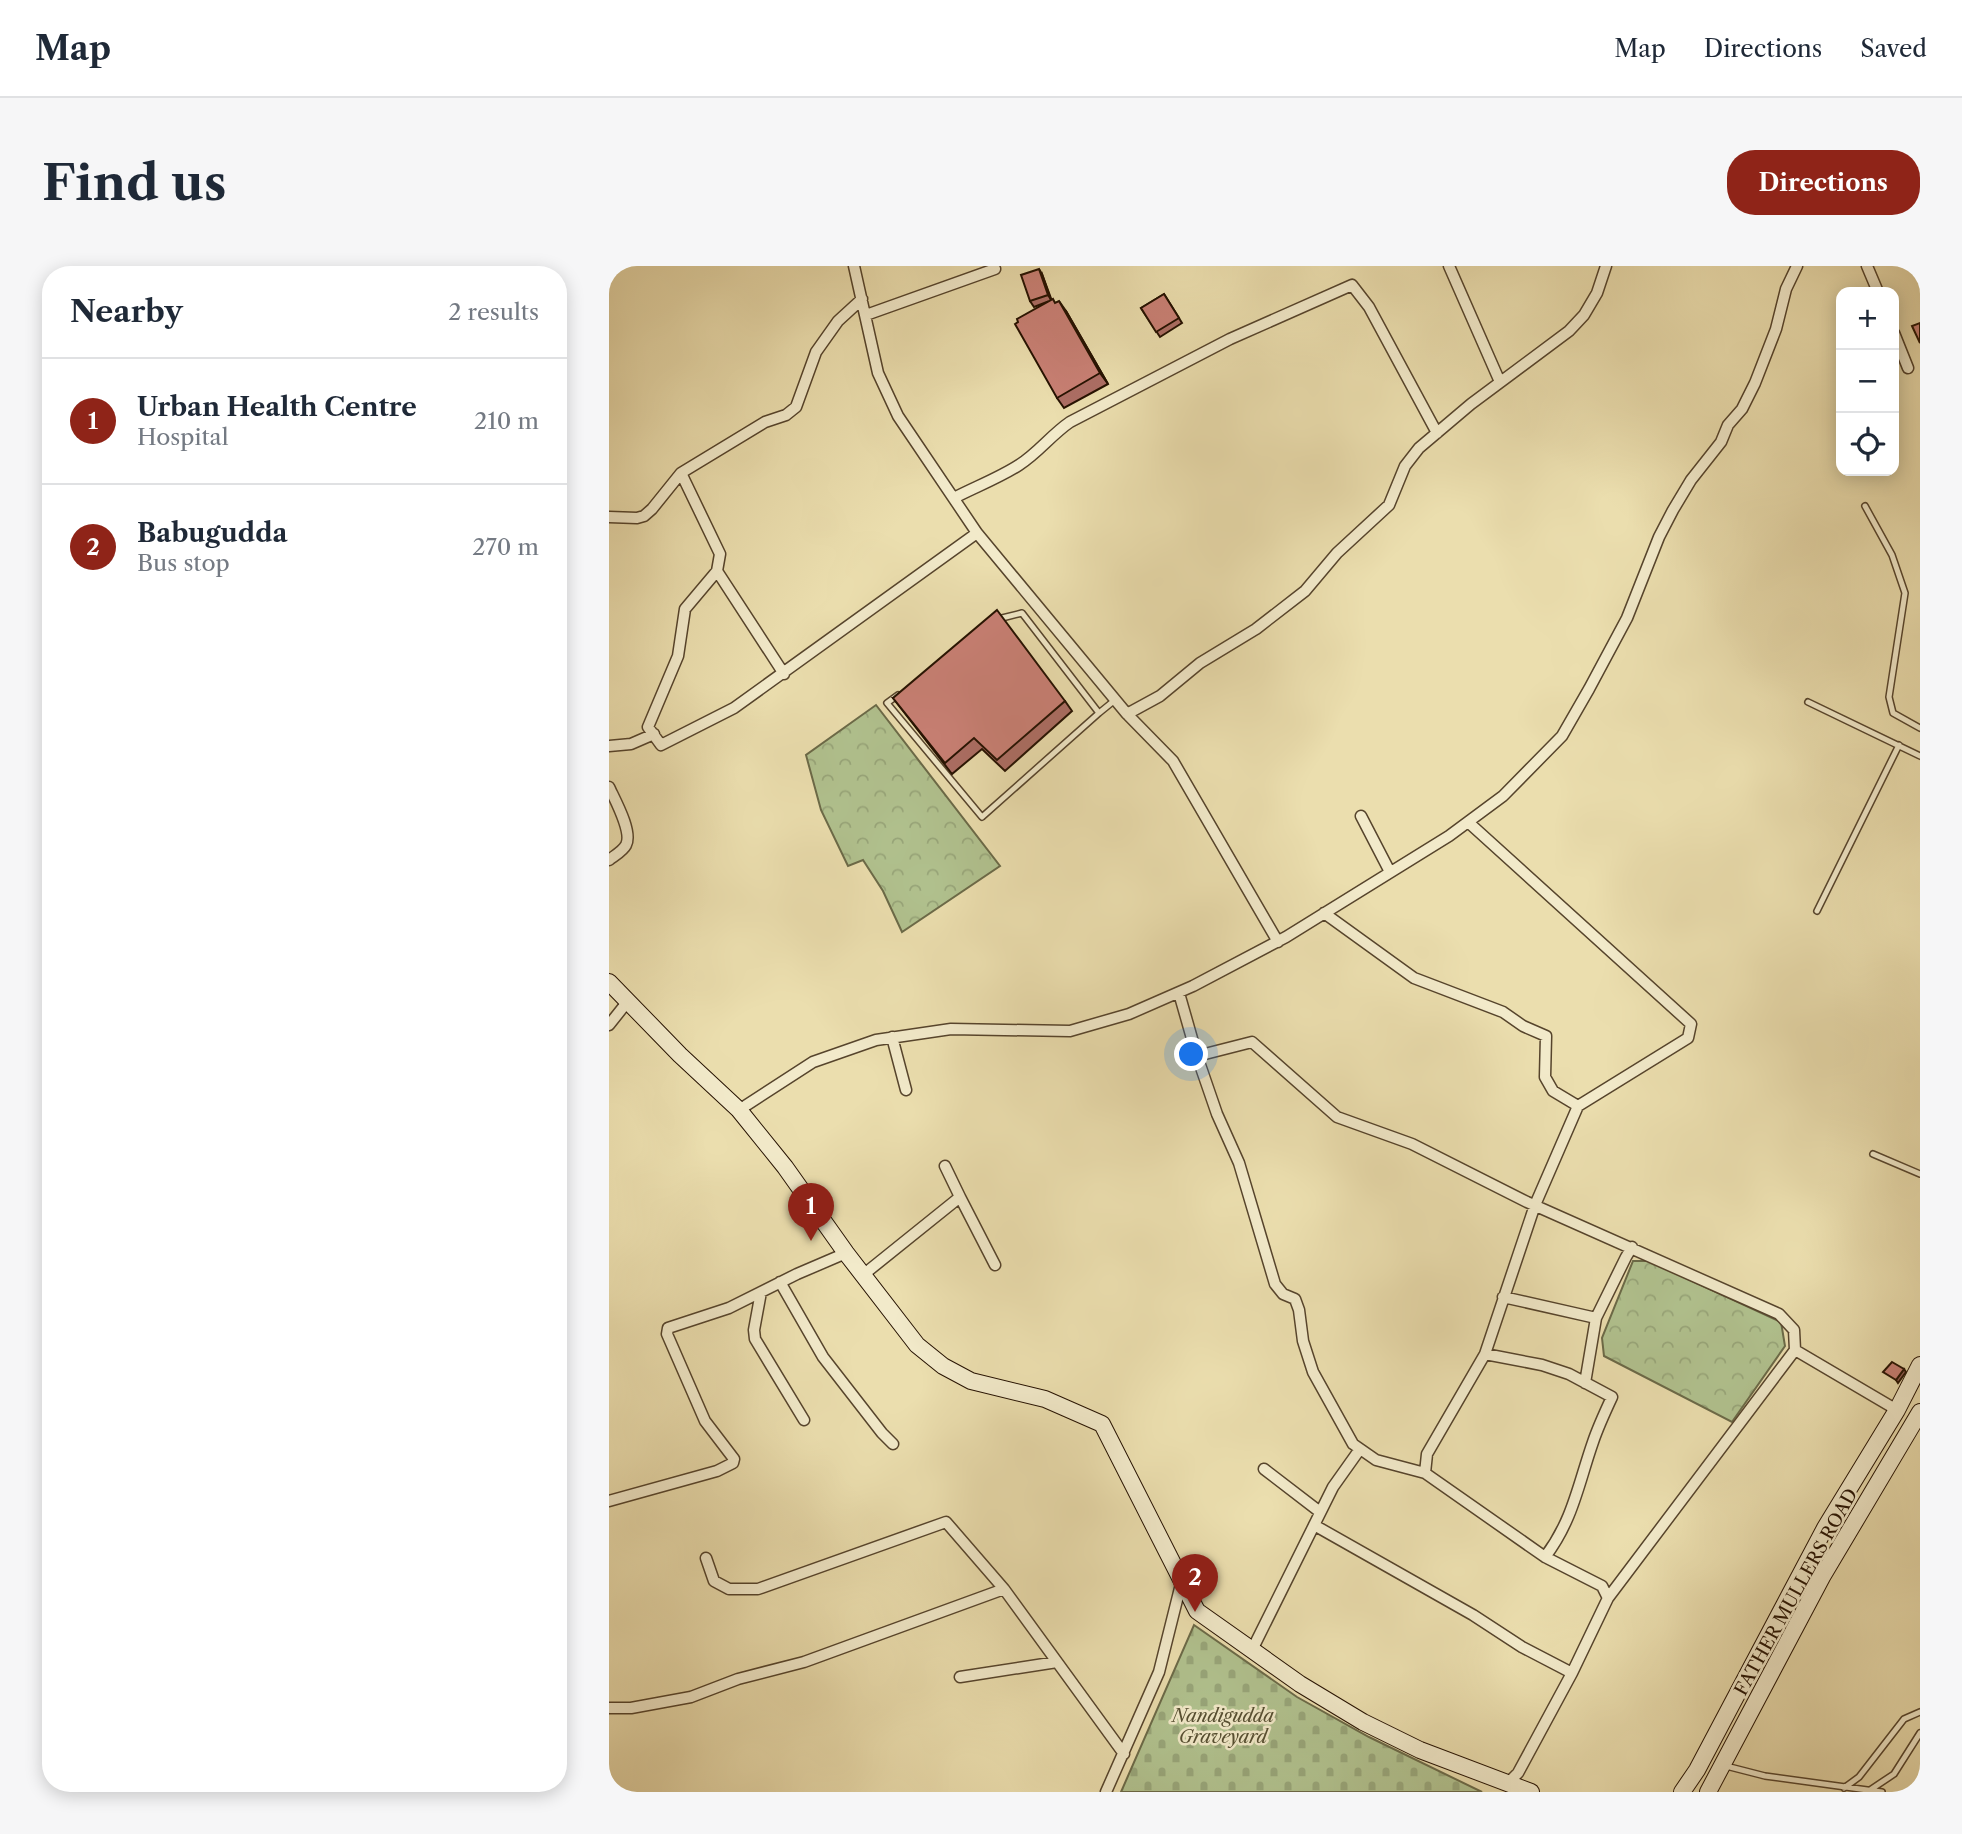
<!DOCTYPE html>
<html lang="en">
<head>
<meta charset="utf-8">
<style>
  :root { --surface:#fff; --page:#f6f6f7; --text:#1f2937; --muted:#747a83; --line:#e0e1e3; --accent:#8f2418 }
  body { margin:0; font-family:"Libre Caslon Text",serif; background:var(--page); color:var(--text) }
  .controls { position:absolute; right:21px; top:21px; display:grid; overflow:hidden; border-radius:14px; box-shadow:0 4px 18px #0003 }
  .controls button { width:63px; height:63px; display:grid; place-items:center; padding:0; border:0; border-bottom:2px solid var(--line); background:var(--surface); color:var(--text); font:35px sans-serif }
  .you { position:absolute; left:583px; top:789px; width:24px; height:24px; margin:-18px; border:5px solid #fff; border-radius:50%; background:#1a73e8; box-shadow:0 0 0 10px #1a73e833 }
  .badge { display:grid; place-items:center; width:46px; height:46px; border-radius:50%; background:var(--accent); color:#fff; font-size:23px; font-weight:700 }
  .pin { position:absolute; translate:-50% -58px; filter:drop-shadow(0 2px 4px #0008) }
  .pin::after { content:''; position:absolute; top:37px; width:24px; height:21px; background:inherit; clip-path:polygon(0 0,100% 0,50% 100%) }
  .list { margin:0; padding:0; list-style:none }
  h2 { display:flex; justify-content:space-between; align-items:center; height:91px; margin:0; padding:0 28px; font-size:30px }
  h2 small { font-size:23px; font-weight:400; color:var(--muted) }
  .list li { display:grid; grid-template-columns:46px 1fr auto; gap:21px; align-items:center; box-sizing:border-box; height:126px; padding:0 28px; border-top:2px solid var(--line) }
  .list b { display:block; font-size:26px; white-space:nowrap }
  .list p { margin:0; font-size:23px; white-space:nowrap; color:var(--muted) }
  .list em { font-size:23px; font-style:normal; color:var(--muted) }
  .icon { flex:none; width:38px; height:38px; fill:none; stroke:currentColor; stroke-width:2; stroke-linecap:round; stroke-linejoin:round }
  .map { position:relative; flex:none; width:1311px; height:1526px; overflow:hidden; border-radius:28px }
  header { display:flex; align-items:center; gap:42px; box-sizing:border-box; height:98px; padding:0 35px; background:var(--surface); border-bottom:2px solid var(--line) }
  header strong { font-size:33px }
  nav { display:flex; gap:38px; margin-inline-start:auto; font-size:24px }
  .intro { display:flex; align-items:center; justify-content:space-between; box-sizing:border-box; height:168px; padding:0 42px }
  h1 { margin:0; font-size:49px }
  .button { padding:18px 32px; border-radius:28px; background:var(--accent); color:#fff; font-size:24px; font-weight:700 }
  main { display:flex; gap:42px; padding:0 42px }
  aside { flex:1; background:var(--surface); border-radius:28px; box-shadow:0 4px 18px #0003 }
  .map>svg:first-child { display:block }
</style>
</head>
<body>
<header>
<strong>Map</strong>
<nav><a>Map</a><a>Directions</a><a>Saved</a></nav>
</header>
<div class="intro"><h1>Find us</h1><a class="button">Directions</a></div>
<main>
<aside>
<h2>Nearby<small>2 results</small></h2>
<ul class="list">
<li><span class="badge">1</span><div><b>Urban Health Centre</b><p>Hospital</p></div><em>210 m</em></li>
<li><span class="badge">2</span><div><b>Babugudda</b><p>Bus stop</p></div><em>270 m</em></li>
</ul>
</aside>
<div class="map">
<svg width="1311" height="1526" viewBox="0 0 1311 1526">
  <defs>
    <pattern id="cemetery-stones" width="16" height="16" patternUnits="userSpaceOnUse" patternTransform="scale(1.75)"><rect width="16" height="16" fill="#b1c28f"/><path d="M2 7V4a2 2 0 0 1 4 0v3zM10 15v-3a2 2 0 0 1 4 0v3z" fill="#98a67a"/></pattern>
    <pattern id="park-crowns" width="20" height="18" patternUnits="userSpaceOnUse" patternTransform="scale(1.75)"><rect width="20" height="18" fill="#b1c28f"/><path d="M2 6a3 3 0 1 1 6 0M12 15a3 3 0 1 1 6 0" fill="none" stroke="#98a67a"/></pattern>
  </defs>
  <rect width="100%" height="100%" fill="#ebdeae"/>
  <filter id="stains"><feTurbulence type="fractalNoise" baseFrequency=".00286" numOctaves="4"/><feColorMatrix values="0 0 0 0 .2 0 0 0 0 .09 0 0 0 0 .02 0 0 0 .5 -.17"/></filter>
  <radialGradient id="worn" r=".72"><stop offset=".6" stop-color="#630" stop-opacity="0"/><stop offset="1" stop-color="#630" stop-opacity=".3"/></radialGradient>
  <path fill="url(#cemetery-stones)" stroke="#6b6a48" stroke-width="2" d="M585 1359 688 1431 760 1471 873 1526H512Z"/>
  <path fill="url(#park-crowns)" stroke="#6b6a48" stroke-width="2" d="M267 439 391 600 293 666 274 625 254 594 239 600 212 544 197 489Z
    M1024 995H1040L1172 1056 1176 1080 1123 1156 995 1090 993 1072Z"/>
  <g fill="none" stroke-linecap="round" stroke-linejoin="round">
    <defs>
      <path id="lane" d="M1256 240 1283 289 1296 327 1280 431 1284 447 1311 462
        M389 353 413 347 490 447 506 434
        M289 429 278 437 373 551 490 447
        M1199 436 1311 490
        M1208 645 1290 479
        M1264 888 1311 908
        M1117 1500 1156 1510 1273 1526
        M1235 1522 1250 1511 1295 1453 1311 1446
        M1261 1524 1285 1508 1311 1467
        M1309 1526 1311 1525"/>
      <path id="street" d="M245 0 269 107 289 150 368 267 518 448 564 495 669 676
        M840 0 891 116
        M1258 0 1269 26
        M257 49 386 3
        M1285 67 1299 102
        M72 207 111 288 108 305 76 343 69 390 39 461 52 479 125 442 368 267
        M345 232C366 221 390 212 410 199 429 187 442 169 461 156L621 73 743 19 760 41 828 167
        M0 251 28 252 35 250 43 243 72 207 156 156 177 149 187 141 207 86 229 55 253 33
        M108 305 175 408
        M518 448 551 430 591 397 647 363 696 325 728 287 780 239 796 200 810 182 862 138 960 65 975 49 988 27 997 0
        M0 480 22 478 45 468
        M0 521C6 534 24 566 17 579 14 585 5 590 0 594
        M752 550 781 606
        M859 556 1082 758 1079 772 969 840 926 939 876 1088 818 1188 816 1207 936 1291 993 1320 999 1332 963 1407 909 1507 900 1516
        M715 647 805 712 894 746 914 760 937 770 936 811 944 825 969 840
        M570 727 588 790 608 848 630 897 666 1018 674 1028 686 1033 690 1044 694 1075 704 1106 744 1178 767 1194 816 1207
        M0 759 19 735
        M283 771 297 824
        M588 790 643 776 728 851 803 878 918 936 1170 1048 1185 1064 1186 1084 999 1332
        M130 844 204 796 267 774 342 763 461 765 520 748 584 720 677 671 840 570 894 530 953 470 980 423 1018 352 1050 271 1064 244 1082 214 1112 176 1119 159 1133 143 1146 117 1167 63 1177 23 1188 0
        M336 900 351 931
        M254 1009 351 931 386 999
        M171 1016 214 1091 273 1167 284 1178
        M152 1026 145 1064 146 1073 195 1154
        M894 1031 987 1052
        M1186 1084 1288 1144
        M876 1088 933 1099 960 1108 1003 1131C996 1146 989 1161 984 1176 969 1219 964 1254 936 1291
        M976 1117 987 1052 1017 991 1023 981
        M655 1203 711 1246
        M0 1235 108 1205 124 1197 125 1193 96 1155 58 1068 59 1062 120 1042 188 1008 237 987
        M705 1259 864 1349 913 1381 963 1407
        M97 1292 105 1315 120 1323H149L337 1256 395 1323 515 1488
        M643 1384 724 1221 751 1183
        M351 1411 448 1396
        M0 1442H22L82 1431 129 1413 195 1396 395 1323
        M497 1526 550 1406 572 1318"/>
      <path id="secondary" d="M0 716 71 789 130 844 176 901 237 987 308 1079 334 1100 362 1115 436 1133 493 1158 588 1345 691 1418 754 1456 811 1484 922 1526
        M1073 1526 1088 1504 1216 1262 1288 1144 1311 1099
        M1099 1526 1213 1311 1311 1146"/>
    </defs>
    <use href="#lane" stroke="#56442c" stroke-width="8"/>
    <use href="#street" stroke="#56442c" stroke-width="13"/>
    <use href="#secondary" stroke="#251100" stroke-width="18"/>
    <use href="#lane" stroke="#f2eaca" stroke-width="5"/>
    <use href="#street" stroke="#f2eaca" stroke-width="10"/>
    <use href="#secondary" stroke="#f2eaca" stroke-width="16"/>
  </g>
  <path fill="#ad6e65" stroke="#251100" stroke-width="2" d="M433 8 442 34 457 45 499 118 455 142 448 132 438 36 425 41 421 35Z
    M555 28 573 57 551 71 532 42Z
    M284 432 456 435 463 445 396 505 373 483 343 508Z"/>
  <path fill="#8d5a52" stroke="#251100" stroke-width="2" d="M430 3 433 8 443 35 439 29Z
    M450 35 457 45 499 118 491 107Z
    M1295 1103 1297 1106 1289 1117 1287 1114Z"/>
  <path fill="#c98075" stroke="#251100" stroke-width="2" d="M430 3 439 29 421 35 412 9Z
    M555 28 570 52 547 66 532 42Z
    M444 33 446 37 450 35 491 107 448 132 406 58 409 56 408 53Z
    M1311 57V77L1303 60Z
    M388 344 456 435 388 494 365 472 336 497 284 432Z
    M1283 1096 1295 1103 1287 1114 1274 1106Z"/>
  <g text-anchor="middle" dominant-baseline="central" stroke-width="5" stroke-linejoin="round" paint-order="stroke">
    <g font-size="18" fill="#251100" stroke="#f2eaca">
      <text transform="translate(1187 1326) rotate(-61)">FATHER MULLERS ROAD</text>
    </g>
    <g font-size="18" font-style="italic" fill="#564f32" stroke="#f2eaca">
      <text x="614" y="1450">Nandigudda<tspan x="614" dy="21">Graveyard</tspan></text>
    </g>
  </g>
  <rect width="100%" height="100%" filter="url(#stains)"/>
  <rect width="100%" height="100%" fill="url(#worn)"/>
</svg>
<div class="controls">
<button>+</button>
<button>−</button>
<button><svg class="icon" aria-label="locate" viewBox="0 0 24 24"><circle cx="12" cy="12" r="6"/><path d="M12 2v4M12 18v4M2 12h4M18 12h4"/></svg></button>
</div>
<div class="you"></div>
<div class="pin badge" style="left:202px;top:975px">1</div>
<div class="pin badge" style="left:586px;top:1346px">2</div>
</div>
</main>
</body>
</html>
